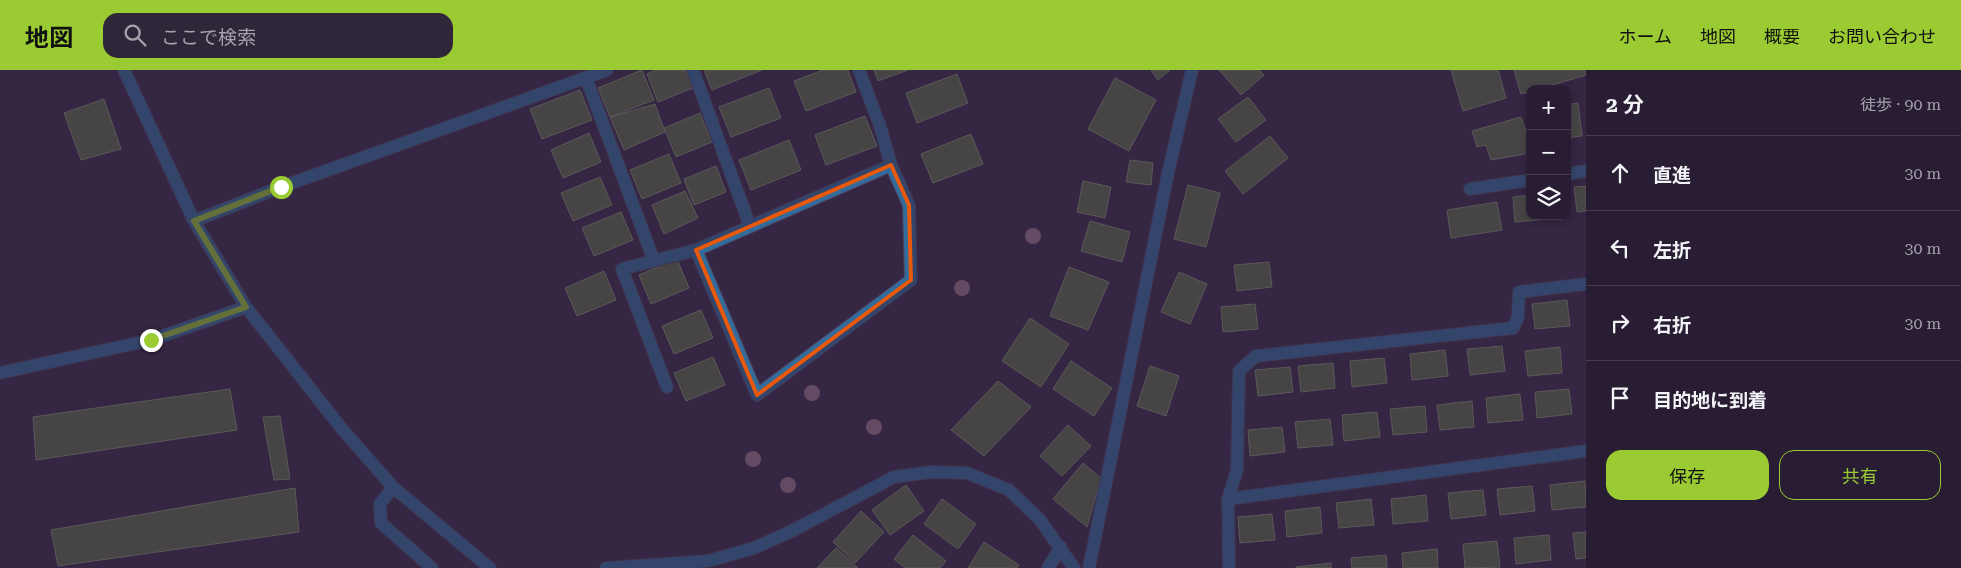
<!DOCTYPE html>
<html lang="ja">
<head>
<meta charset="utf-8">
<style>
  :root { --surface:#281d32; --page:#30263a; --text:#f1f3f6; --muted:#a5a2ac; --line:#443b4d; --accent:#9bcb32 }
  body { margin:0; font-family:"Roboto Serif","Noto Sans JP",serif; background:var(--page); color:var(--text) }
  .controls { position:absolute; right:15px; top:15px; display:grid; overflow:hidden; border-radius:10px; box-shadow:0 2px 8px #0003 }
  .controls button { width:45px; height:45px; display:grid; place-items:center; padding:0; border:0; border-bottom:1px solid var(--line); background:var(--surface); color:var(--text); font:25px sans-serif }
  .stop { position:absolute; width:15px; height:15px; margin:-11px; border:4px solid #9bcb32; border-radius:50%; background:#fff }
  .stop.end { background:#9bcb32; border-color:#fff; box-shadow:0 1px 5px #0008 }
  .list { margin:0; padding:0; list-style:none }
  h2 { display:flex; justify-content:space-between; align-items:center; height:65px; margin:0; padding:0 20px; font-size:21px }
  h2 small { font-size:16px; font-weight:400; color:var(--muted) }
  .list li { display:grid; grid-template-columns:32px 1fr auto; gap:15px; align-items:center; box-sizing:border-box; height:75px; padding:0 20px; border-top:1px solid var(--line) }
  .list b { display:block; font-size:19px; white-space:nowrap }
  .list em { font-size:16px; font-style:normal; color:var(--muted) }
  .actions { display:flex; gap:10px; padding:15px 20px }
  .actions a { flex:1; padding:11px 0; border:1px solid var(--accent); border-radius:15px; text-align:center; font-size:18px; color:var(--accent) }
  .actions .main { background:var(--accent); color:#111 }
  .icon { flex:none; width:28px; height:28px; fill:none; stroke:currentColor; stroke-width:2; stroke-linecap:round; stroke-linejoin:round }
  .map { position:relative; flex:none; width:1586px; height:498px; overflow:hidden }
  header { display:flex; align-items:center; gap:30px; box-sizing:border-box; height:70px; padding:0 25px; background:var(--accent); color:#111 }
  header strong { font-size:24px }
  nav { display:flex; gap:28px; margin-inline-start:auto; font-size:18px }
  .search { width:350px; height:45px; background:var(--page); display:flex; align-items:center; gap:12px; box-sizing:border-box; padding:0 18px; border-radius:15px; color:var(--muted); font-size:19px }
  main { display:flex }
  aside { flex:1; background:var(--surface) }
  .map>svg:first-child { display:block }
</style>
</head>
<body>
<header>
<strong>地図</strong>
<div class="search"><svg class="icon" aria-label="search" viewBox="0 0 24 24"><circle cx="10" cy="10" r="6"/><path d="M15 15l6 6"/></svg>ここで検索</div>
<nav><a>ホーム</a><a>地図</a><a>概要</a><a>お問い合わせ</a></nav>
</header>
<main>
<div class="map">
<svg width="1586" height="498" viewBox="0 0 1586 498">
  <rect width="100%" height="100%" fill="#352743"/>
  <path fill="#5c6848" stroke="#889674" d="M642 0 654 30 610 47 598 18Z
    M655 0H685L693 18 658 32 647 4Z
    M704 0H762L712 20Z
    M823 0H848L856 22 806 41 794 11Z
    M874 0H908L878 11Z
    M1151 0H1170L1158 10Z
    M1219 0H1259L1264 5 1241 25Z
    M1451 0H1498L1506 28 1463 41Z
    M1514 0H1586V5L1539 19H1530V22L1521 24Z
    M957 4 968 33 917 53 906 23Z
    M1115 8 1156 30 1129 81 1088 59Z
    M769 18 781 48 731 67 719 37Z
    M580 20 592 50 542 69 530 39Z
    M1248 27 1266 50 1236 72 1218 49Z
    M104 29 121 79 81 90 64 43Z
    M1578 33 1582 66 1567 68V35Z
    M655 34 665 62 624 80 610 47Z
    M700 43 712 72 676 87 664 58Z
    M865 46 877 76 826 95 815 65Z
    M1521 47 1530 73V83L1491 90 1486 75 1477 77 1472 61Z
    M589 63 601 92 563 108 551 80Z
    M971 64 983 94 933 113 921 84Z
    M1270 66 1288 88 1243 124 1225 101Z
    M789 70 801 100 751 120 739 90Z
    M669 84 681 113 642 129 630 100Z
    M1130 90 1153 93 1151 115 1126 112Z
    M716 96 726 122 694 135 684 109Z
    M600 107 612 135 573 151 561 123Z
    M1083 111 1111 117 1105 148 1077 142Z
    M1188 115 1220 123 1206 177 1174 169Z
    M1586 116V141L1577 142 1574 117Z
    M685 121 698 148 664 164 652 135Z
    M1530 125V146H1550V149L1515 152 1513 127Z
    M1497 132 1502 160 1451 168 1447 140Z
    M621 142 633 170 594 186 582 158Z
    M1090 151 1130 162 1122 192 1081 181Z
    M677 189 689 218 651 234 639 205Z
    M1269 192 1272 217 1237 221 1234 195Z
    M1069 197 1109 212 1088 260 1050 246Z
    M604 201 616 230 577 246 565 218Z
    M1179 202 1207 214 1190 254 1161 242Z
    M1567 230 1570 256 1535 259 1532 234Z
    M1255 234 1258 259 1223 262 1221 237Z
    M701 240 713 268 674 284 662 256Z
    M1030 248 1069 274 1041 317 1002 291Z
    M1502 276 1505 301 1470 305 1467 279Z
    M1560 277 1562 303 1528 306 1525 281Z
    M1445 280 1448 306 1412 310 1410 284Z
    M713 287 725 315 686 331 674 303Z
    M1384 288 1387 313 1352 317 1350 291Z
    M1071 291 1112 318 1094 346 1053 319Z
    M1333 293 1335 318 1301 322 1298 296Z
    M1150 296 1179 306 1166 346 1137 336Z
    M1290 297 1293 322 1258 326 1255 300Z
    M998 311 1031 337 984 386 951 360Z
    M230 319 237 360 36 390 33 347Z
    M1569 319 1572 344 1537 348 1535 322Z
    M1520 324 1523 350 1488 353 1486 328Z
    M1472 331 1474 357 1440 360 1437 335Z
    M1425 336 1427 362 1393 365 1390 339Z
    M1377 342 1380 367 1344 371 1342 345Z
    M280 346 290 409 274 410 263 347Z
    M1330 349 1333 375 1298 378 1295 352Z
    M1068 355 1091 376 1062 406 1040 386Z
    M1282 357 1285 382 1250 386 1248 360Z
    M1083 393 1101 408 1087 457 1053 429Z
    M1585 411 1586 437 1552 440 1550 415Z
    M906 415 924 441 890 465 872 440Z
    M1532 416 1535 441 1500 445 1497 419Z
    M295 418 299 462 58 496 51 460Z
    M1483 420 1486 445 1451 449 1448 423Z
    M1426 425 1428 451 1393 454 1391 429Z
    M942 429 976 454 958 479 924 454Z
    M1371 429 1374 455 1339 458 1336 433Z
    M1320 437 1322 463 1287 467 1285 441Z
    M861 441 884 462 855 493 833 472Z
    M1272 444 1275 470 1240 473 1238 447Z
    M1586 462V488L1576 489 1573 463Z
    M913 465 946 491 940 498H905L894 489Z
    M1549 465 1551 490 1516 494 1514 468Z
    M1497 471 1500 497 1465 498 1463 474Z
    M984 472 1019 495 1017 498H968Z
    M836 478 858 498H817Z
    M1437 479 1438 498H1403L1402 483Z
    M1386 485 1387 498H1352L1351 488Z
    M1331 493V498H1296V497Z"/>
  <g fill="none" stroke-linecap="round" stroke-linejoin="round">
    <defs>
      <path id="minor" d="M124 0 194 151 246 237 342 359 393 417 490 498
        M693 0 750 156
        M586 8 654 191
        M1567 104 1586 101
        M1470 119 1530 110
        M194 151 281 117 607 0
        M696 180 891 95
        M0 303 151 270 246 237
        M667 317 622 199 696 180 757 325 911 210 909 135 891 95 880 56 859 0
        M393 417 380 434 381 453 432 498
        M1228 429 1586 381
        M606 498 708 491 754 478 792 461 894 407 931 402 967 403 1009 420 1040 450 1074 498
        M1048 498 1061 477
        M1089 498 1168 103 1192 0
        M1229 498 1228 429 1237 400 1239 301 1256 286 1513 258 1518 247 1519 222 1586 214"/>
    </defs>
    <use href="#minor" stroke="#4f425d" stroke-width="14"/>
    <use href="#minor" stroke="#316c9c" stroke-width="12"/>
  </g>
  <g fill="#a0778a">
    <circle cx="1033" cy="166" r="8"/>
    <circle cx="962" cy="218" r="8"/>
    <circle cx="812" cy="323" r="8"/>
    <circle cx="874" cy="357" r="8"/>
    <circle cx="753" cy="389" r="8"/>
    <circle cx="788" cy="415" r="8"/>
  </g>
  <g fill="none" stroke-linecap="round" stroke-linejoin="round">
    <path stroke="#9bcb32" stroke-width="6" d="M151 270 246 237 194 151 281 117"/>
  </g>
  <path d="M0 0H1586V498H0ZM891 95 909 135 911 210 757 325 696 180Z" fill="#352743" fill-opacity=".55" fill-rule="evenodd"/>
  <path fill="none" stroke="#e8590c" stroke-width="4" stroke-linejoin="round" d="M891 95 909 135 911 210 757 325 696 180Z"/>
</svg>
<div class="controls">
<button>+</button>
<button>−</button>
<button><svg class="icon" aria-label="layers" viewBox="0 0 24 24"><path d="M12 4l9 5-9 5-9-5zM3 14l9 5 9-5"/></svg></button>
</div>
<div class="stop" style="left:281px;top:117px"></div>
<div class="stop end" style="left:151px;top:270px"></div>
</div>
<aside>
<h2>2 分<small>徒歩 · 90 m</small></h2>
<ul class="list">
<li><svg class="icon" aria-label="ahead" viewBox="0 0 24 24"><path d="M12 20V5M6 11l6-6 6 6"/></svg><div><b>直進</b></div><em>30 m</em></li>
<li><svg class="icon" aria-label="left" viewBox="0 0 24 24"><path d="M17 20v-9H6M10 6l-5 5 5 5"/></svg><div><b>左折</b></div><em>30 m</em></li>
<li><svg class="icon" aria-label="right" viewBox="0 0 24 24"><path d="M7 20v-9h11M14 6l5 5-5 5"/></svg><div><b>右折</b></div><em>30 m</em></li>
<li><svg class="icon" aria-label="arrive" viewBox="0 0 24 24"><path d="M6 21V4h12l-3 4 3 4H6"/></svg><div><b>目的地に到着</b></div></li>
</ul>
<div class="actions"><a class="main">保存</a><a>共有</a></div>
</aside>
</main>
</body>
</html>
